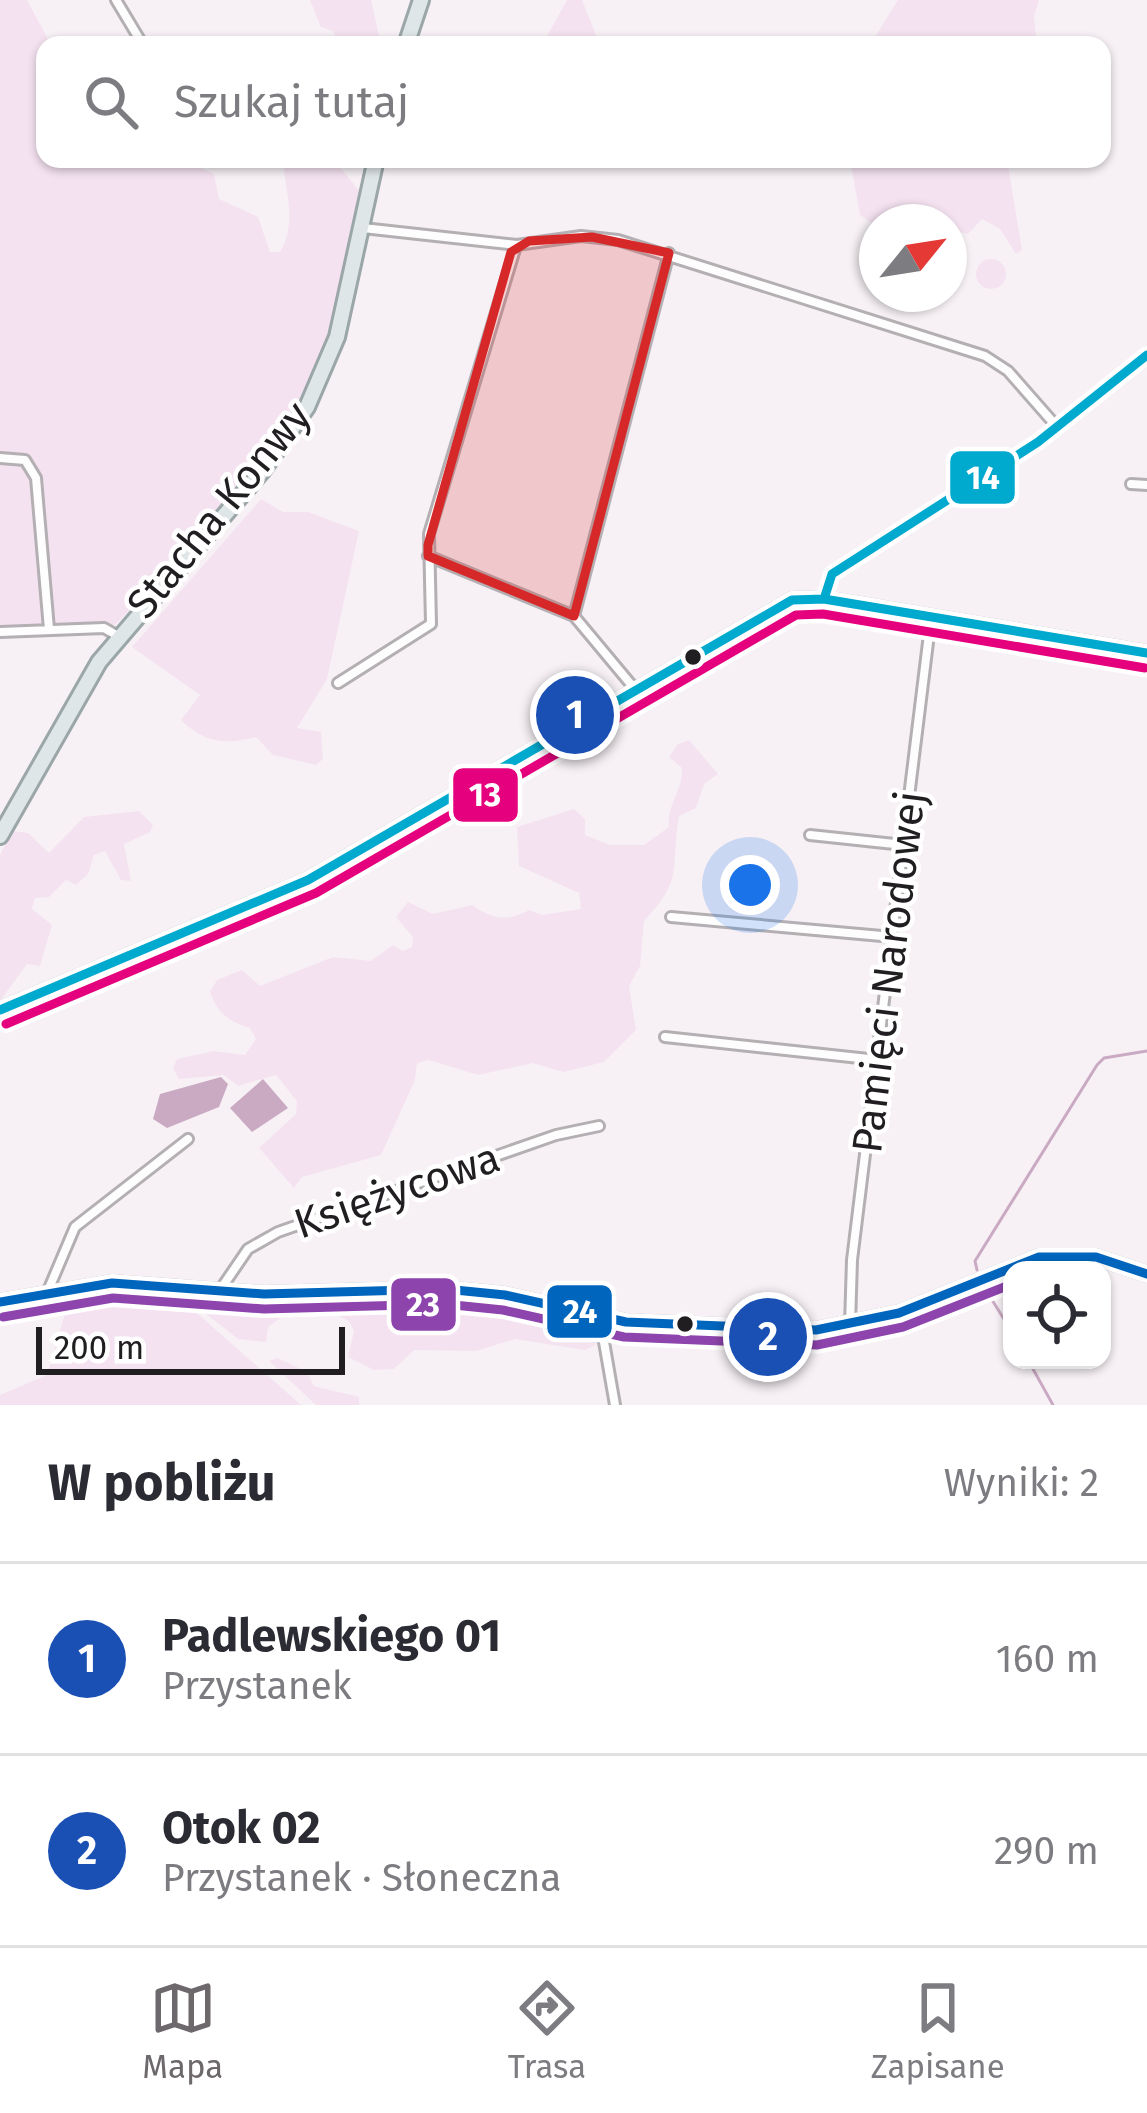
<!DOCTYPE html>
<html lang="pl">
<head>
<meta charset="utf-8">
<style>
  :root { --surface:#fff; --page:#f2f2f3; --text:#2b2b33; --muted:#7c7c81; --line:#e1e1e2; --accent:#6c686b }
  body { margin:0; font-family:"Fira Sans",sans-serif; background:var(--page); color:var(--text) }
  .controls { position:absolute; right:36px; bottom:36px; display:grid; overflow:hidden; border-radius:24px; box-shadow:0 3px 9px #0004 }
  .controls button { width:108px; height:108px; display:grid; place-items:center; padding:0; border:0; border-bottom:3px solid var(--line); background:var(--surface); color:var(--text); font:60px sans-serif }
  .compass { position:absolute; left:859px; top:204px; width:108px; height:108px; border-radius:50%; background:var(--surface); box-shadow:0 3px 9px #0004; rotate:60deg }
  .scale { position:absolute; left:36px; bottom:30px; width:309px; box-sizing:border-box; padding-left:12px; border:6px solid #211e21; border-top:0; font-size:33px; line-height:42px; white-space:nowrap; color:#211e21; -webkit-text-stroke:9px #fff; paint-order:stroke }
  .you { position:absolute; left:750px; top:885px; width:42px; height:42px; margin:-30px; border:9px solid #fff; border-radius:50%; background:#1a73e8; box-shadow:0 0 0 18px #1a73e833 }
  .badge { display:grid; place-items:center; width:78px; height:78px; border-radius:50%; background:var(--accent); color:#fff; font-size:39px; font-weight:700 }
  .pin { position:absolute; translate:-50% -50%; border:6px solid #fff; box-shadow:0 3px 12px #0006 }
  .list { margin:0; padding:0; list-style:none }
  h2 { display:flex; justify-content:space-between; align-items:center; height:156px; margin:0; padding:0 48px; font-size:51px }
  h2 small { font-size:39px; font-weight:400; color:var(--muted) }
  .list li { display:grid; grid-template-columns:78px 1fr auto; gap:36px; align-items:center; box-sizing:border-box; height:192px; padding:0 48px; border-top:3px solid var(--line) }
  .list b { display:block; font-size:45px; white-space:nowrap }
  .list p { margin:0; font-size:39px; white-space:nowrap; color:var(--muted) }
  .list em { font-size:39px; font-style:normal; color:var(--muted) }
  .icon { flex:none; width:66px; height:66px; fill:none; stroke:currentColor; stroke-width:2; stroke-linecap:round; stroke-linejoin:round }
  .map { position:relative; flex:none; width:1147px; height:1405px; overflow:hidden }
  .search { position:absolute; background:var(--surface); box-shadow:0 3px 9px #0004; left:36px; right:36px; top:36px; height:132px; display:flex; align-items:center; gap:30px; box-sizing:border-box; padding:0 42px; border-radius:24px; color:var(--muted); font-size:45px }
  .sheet { height:540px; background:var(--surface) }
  nav { display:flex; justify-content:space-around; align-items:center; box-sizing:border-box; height:168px; border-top:3px solid var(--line); background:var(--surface); font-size:33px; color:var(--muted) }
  nav a { display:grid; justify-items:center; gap:6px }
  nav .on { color:var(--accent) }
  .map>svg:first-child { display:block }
</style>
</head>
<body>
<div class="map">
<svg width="1147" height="1405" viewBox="0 0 1147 1405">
  <rect width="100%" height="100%" fill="#f7f1f5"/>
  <path fill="#f5e2f1" d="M0 0H27L51 45H45V159C99 159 166 148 214 174L219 199 258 217 270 252H280C299 218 283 191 284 159H333L361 193C353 238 349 287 335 330 297 445 197 539 115 625L0 627Z
    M310 0H371L381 45H338L333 31 321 27Z
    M567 0H582L600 45H542Z
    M898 0H1039L1034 16 1037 45H870Z
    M850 159H1007L1022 250 1016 254 1000 229 982 219 968 234 949 230V222L872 223 860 215Z
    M976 274a15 15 0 1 1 30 0a15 15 0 1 1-30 0Z
    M261 499 283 512H308L359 531 327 679 297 728 321 732 323 759 316 765 273 755 256 737C225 745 204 743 181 720L200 695 132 647Z
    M689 740 718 774 704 784 696 808 679 816C670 869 685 878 644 921L640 966 629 986 636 1030 604 1062 563 1072 533 1063 478 1075 429 1060 417 1063 415 1080 381 1155 302 1177 294 1188 259 1148 296 1114 297 1101 276 1075 238 1086 224 1075 179 1079 173 1068 177 1059 214 1051 245 1055 256 1039 250 1028C228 1021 218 1014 210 992L217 980 242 970 260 986 333 957 371 961 393 945 403 951 412 947 413 937 396 917 408 902 433 914 472 905C491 918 506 923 529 910L542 915 581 909 579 893 519 866 517 827 574 809 585 819V835L610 845H644L669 827C666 806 683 790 682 768L669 757 677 745Z
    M139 811 153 825 150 832 124 844 131 881 121 880 105 851 94 855 88 874 76 885 66 880 49 897 35 898 32 909 52 925 40 966 27 964 0 1001V855L12 831 28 833 49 853 84 817Z
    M110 1290 180 1298 301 1405H0V1395L47 1375 70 1297Z
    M207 1296 294 1301 299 1305 268 1327 266 1342 238 1339 200 1309 195 1301Z
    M398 1296 487 1299 579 1319 591 1325 597 1344 585 1350 515 1339 476 1351 414 1350 394 1369 374 1370 348 1357 354 1331 349 1321 319 1306V1301Z
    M278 1358 307 1372 314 1386 359 1397V1405H316L269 1361Z"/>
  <path fill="#caaac3" d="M221 1077 228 1084 219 1107 167 1128 153 1119 160 1094Z
    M263 1079 288 1108 252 1132 230 1108Z"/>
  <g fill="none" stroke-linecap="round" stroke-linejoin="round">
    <path stroke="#caaac3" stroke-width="3" d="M977 1270 975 1261 1097 1065 1104 1058 1147 1051
      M984 1287 1012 1332
      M1028 1360 1053 1405"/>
    <defs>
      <path id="street" d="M116 0 143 45
        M363 228 517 245 581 236 618 240 985 356 1008 371 1058 428
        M0 458 25 460 36 478 49 629
        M1131 484 1147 485
        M428 556 574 616 634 688
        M824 599 832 574 1038 442 1147 355
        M574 616 669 253
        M0 632 104 628 118 636
        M338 683 431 624 429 534 516 246
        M810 835 904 845
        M671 917 893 937
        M665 1037 878 1060
        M220 1290 248 1249 278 1232 556 1135 599 1126
        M47 1293 75 1227 188 1139
        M607 1320 604 1342 615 1405
        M850 1325 852 1260 931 618"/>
      <path id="secondary" d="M0 1010 308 880 792 600 824 599 1147 653
        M0 1302 112 1283 264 1294 445 1289 505 1295 626 1322 816 1330 899 1313 1039 1257H1096L1147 1274"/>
      <path id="primary" d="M406 45 421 0
        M0 836 99 662 263 470 307 407 337 337 376 159"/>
    </defs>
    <use href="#street" stroke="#b3afb2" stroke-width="14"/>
    <use href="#secondary" stroke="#b3afb2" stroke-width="18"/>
    <use href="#primary" stroke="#9aa6a7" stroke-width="20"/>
    <use href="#street" stroke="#fefdfe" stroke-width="8"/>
    <use href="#secondary" stroke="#fefdfe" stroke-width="12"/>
    <use href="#primary" stroke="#dfe6e7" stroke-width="14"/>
    <defs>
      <path id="bus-1" d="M824 599 832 574 1038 442 1147 355
        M0 1010 308 880 792 600 824 599 1147 653"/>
      <path id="bus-2" d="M6 1024 316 893 796 615 823 614 1145 668"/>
      <path id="bus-3" d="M0 1302 112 1283 264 1294 445 1289 505 1295 626 1322 816 1330 899 1313 1039 1257H1096L1147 1274"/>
      <path id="bus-4" d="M3 1317 113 1298 264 1309 444 1304 503 1310 624 1337 817 1345 903 1327 1012 1284"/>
    </defs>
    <use href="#bus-1" stroke="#fff" stroke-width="18"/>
    <use href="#bus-2" stroke="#fff" stroke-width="18"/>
    <use href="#bus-3" stroke="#fff" stroke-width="18"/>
    <use href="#bus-4" stroke="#fff" stroke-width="18"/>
    <use href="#bus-1" stroke="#00a9ce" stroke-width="9"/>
    <use href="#bus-2" stroke="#e5007d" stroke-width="9"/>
    <use href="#bus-3" stroke="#0065bd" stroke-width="9"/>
    <use href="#bus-4" stroke="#8e44ad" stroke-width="9"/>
  </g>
  <path fill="#d62828" fill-opacity="0.2" stroke="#d62828" stroke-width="9" stroke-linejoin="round" d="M592 237 669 253 574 616 428 556V545L511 252 529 241Z"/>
  <g fill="#211e21" stroke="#fff" stroke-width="4.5">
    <circle cx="693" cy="657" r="10"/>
    <circle cx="685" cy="1324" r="10"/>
  </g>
  <g text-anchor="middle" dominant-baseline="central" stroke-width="9" stroke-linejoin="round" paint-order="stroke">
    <g font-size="42" fill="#211e21" stroke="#fff">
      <text transform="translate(219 510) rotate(-51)">Stacha Konwy</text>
      <text transform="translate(889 972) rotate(-83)">Pamięci Narodowej</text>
      <text transform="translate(397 1191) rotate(-19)">Księżycowa</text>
    </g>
  </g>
  <g stroke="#fff" stroke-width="4.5">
    <rect x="948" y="449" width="69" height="57" rx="12" fill="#00a9ce"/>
    <rect x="451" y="766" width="69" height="58" rx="12" fill="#e5007d"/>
    <rect x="389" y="1276" width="69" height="57" rx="12" fill="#8e44ad"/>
    <rect x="545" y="1283" width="69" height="57" rx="12" fill="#0065bd"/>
  </g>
  <g font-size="33" text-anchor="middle" font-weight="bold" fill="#fff">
    <text x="983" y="489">14</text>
    <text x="485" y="806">13</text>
    <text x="423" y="1316">23</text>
    <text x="580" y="1323">24</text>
  </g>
</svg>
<div class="controls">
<button><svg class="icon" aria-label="locate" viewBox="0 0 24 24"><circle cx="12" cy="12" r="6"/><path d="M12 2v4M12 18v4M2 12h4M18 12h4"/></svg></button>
</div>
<svg class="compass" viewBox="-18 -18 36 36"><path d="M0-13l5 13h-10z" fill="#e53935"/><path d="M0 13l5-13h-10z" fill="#7c7c81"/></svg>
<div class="scale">200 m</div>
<div class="you"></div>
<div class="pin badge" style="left:575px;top:715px;background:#1a4fb4">1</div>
<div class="pin badge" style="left:768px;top:1337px;background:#1a4fb4">2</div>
<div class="search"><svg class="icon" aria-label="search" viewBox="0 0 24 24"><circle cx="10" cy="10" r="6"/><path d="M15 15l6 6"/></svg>Szukaj tutaj</div>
</div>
<section class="sheet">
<h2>W pobliżu<small>Wyniki: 2</small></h2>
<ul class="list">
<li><span class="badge" style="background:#1a4fb4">1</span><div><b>Padlewskiego 01</b><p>Przystanek</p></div><em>160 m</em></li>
<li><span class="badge" style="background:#1a4fb4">2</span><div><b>Otok 02</b><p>Przystanek · Słoneczna</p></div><em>290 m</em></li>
</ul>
</section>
<nav>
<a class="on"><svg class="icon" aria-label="map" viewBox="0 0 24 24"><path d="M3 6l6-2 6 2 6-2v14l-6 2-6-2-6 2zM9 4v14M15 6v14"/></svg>Mapa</a>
<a><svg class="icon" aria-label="directions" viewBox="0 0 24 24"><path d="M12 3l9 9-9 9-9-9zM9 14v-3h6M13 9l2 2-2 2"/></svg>Trasa</a>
<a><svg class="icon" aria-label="saved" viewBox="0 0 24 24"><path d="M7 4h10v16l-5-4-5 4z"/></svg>Zapisane</a>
</nav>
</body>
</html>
